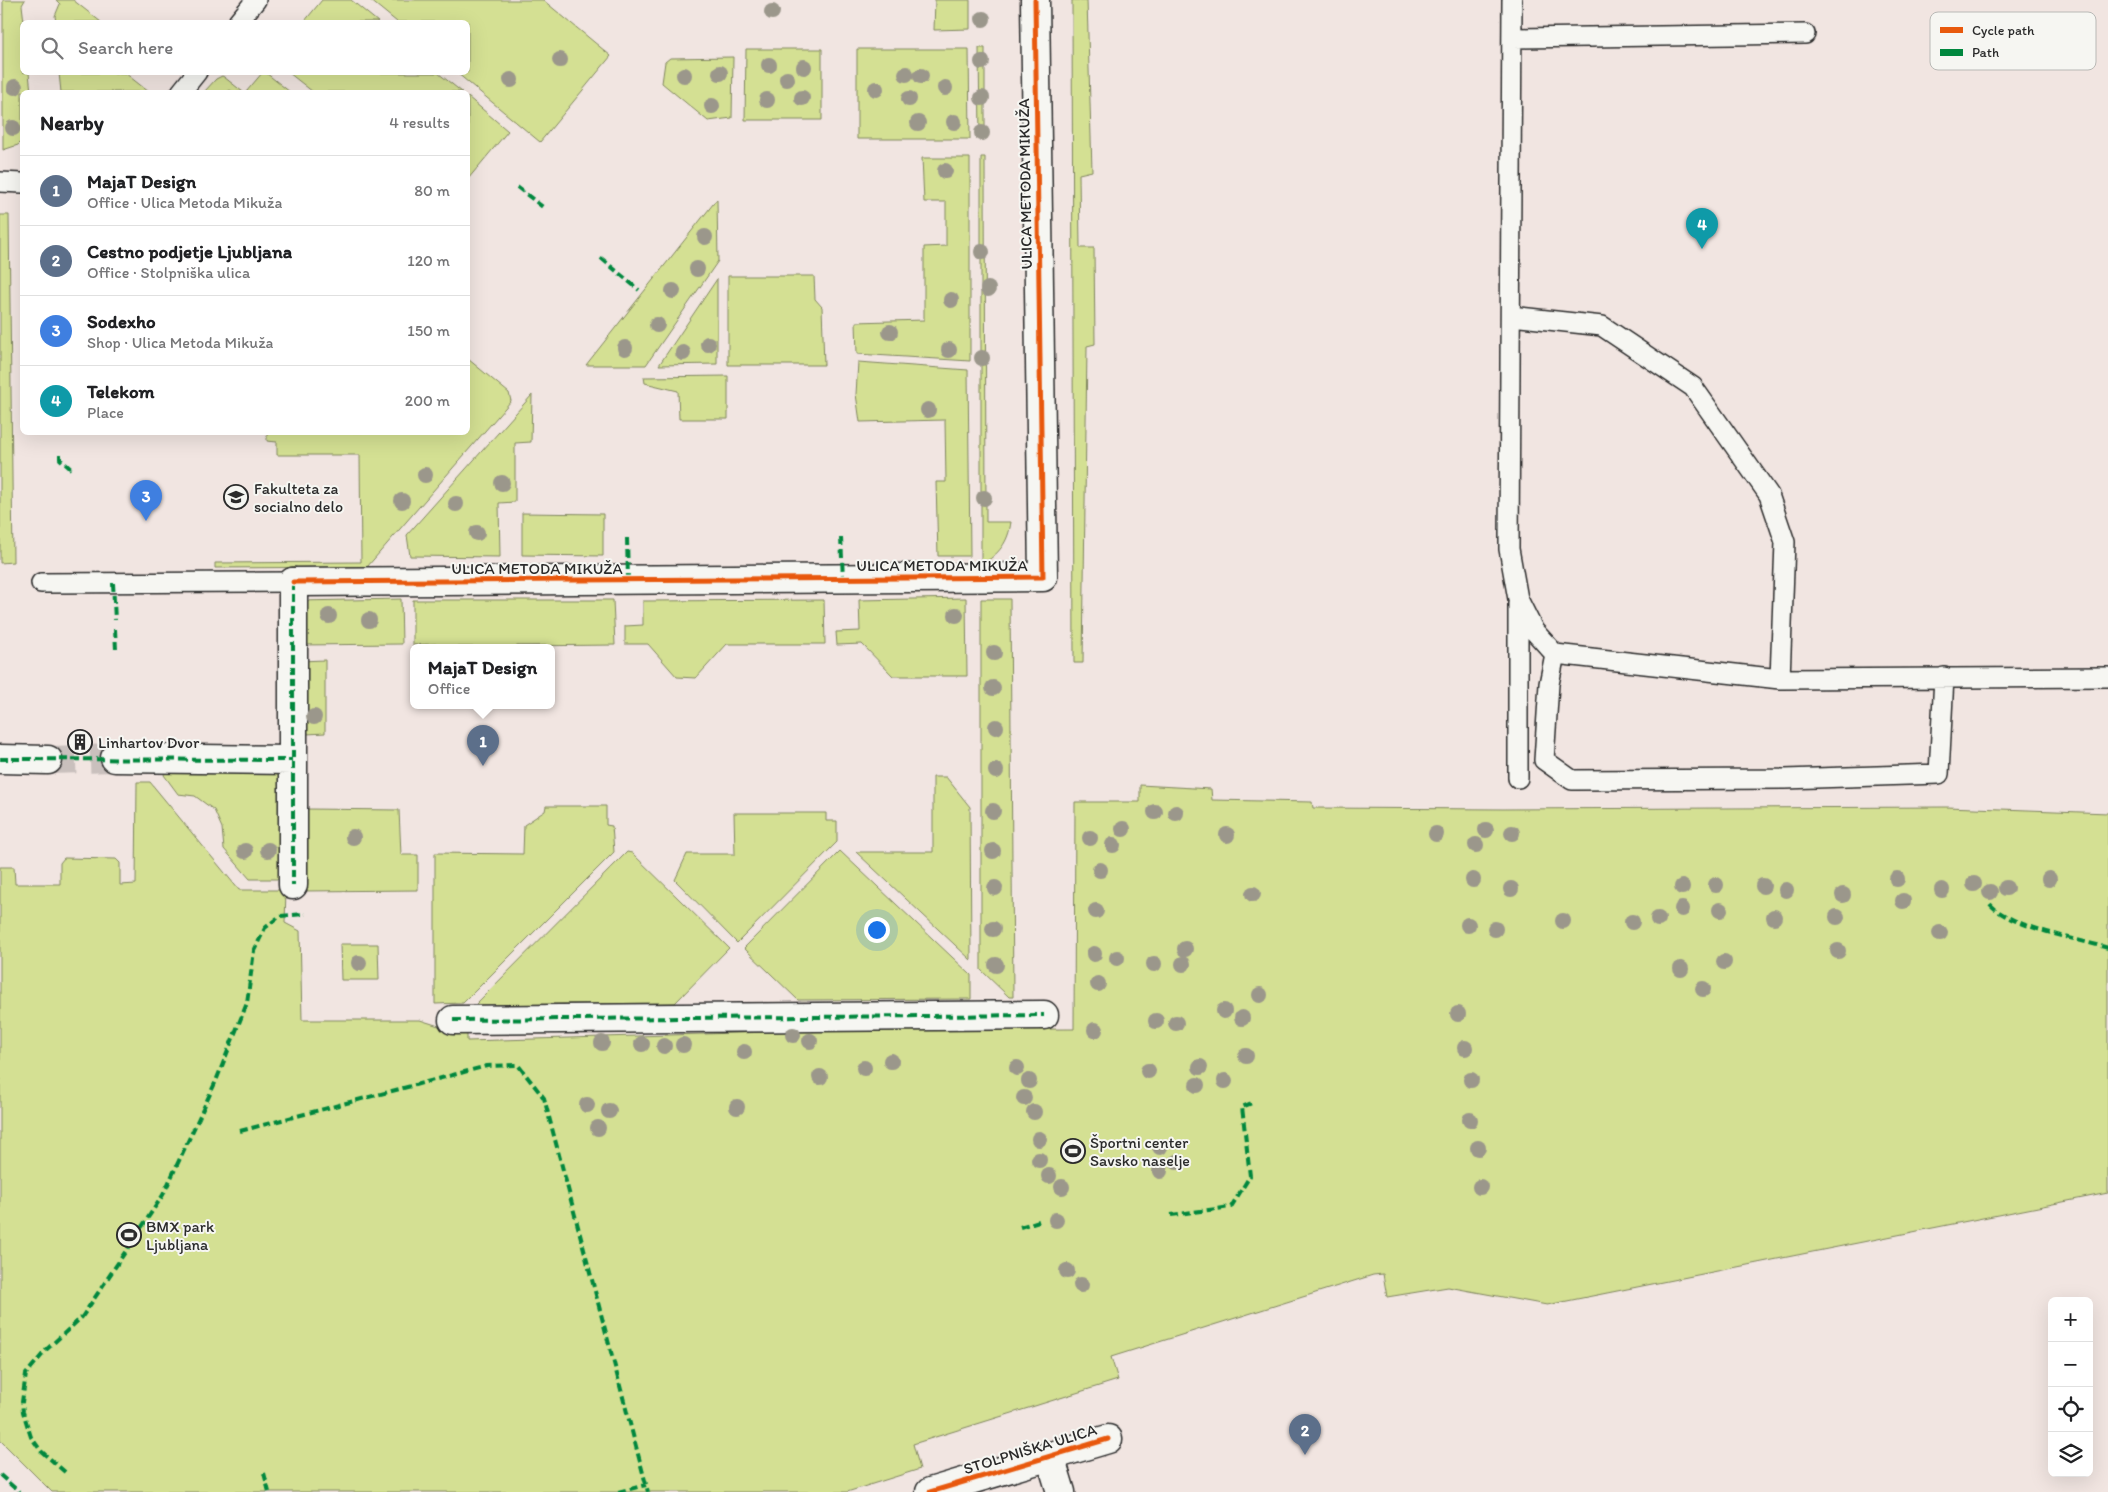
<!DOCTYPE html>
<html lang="en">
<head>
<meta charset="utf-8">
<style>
  :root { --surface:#fff; --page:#f6f6f6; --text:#202124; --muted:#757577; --line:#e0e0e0; --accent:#111827 }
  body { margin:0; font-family:Itim,sans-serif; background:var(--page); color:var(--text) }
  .controls { position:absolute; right:15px; bottom:15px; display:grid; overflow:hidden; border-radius:8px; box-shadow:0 5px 20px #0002 }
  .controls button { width:45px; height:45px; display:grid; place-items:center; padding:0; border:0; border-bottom:1px solid var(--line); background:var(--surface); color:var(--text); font:25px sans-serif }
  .you { position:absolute; left:876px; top:929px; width:18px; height:18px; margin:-12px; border:4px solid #fff; border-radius:50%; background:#1a73e8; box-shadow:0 0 0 8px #1a73e833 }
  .badge { display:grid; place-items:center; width:32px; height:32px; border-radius:50%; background:var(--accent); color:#fff; font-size:16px; font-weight:700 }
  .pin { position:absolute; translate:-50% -41px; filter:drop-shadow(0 1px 2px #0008) }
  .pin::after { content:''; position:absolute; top:26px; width:18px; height:15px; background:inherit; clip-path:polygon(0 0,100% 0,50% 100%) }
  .popup { position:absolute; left:410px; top:644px; width:145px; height:65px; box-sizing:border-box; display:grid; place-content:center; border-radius:8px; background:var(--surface); filter:drop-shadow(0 1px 4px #0005); font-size:16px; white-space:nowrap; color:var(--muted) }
  .popup b { font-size:19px; color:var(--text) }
  .popup::after { content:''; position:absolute; left:50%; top:100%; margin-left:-10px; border:10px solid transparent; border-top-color:var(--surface) }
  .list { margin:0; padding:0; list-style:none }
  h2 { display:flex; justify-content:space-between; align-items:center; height:65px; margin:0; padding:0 20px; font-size:21px }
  h2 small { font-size:16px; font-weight:400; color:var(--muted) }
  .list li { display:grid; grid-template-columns:32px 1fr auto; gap:15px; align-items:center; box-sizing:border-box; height:70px; padding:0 20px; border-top:1px solid var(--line) }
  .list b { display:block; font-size:19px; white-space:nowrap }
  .list p { margin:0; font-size:16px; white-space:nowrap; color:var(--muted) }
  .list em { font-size:16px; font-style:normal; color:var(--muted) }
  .icon { flex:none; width:28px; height:28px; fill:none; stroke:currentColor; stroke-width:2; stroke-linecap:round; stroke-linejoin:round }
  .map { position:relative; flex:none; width:2108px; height:1492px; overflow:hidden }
  .search { position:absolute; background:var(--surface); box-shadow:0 5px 20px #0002; left:20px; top:20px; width:450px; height:55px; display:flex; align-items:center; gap:12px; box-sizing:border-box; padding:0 18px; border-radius:8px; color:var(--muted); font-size:19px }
  .panel { position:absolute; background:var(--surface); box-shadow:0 5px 20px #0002; left:20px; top:90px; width:450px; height:345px; border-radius:8px }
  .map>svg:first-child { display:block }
</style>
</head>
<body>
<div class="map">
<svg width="2108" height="1492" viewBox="0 0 2108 1492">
  <rect width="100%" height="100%" fill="#f1e5e1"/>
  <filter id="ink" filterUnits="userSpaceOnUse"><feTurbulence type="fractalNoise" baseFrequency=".02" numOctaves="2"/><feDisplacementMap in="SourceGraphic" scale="10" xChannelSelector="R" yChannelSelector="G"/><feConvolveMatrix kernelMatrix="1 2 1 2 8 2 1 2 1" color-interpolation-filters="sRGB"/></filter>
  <g filter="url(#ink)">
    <path fill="#d4e093" stroke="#80865f" d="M3 0H25L22 5 24 22H22V72L29 73 31 92H22V141L18 145 3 150Z
      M56 0H73L101 22H56L55 16 60 4Z
      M322 0H351L378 22H304Z
      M370 0H543L611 56 540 142 457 73 468 72V22H397Z
      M935 0H970V29L934 30Z
      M1072 0H1087L1092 171 1079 174 1080 248H1094L1095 344 1087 346 1083 663H1074Z
      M979 48H985V139H980Z
      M746 49H822V120H745Z
      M857 49H969L970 139H857Z
      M733 57 732 118 708 121 662 83 665 62 670 58Z
      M263 72 266 73 290 92H246Z
      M59 73H125L149 92H61Z
      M289 73H438L462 92H313Z
      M222 76 224 77 243 92H233L230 90 227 92H204L216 79Z
      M468 97 508 131 468 179Z
      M981 157H985V163L986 522H1011C1008 543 999 554 981 565Z
      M922 158H970V361L857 354 856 322 924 320V247L946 246V202H924Z
      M717 199 718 261 646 365H586Z
      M0 215H9L13 562 0 563Z
      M728 276H814L815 299 822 307 824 365H728Z
      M717 279V364L659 365Z
      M468 359 509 393 511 401 367 567 215 568V563L361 562 360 455H277V442L267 441V433L468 432Z
      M858 362 968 370 970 556H938L936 482H946L945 420 860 422 856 394Z
      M728 376V419H679L678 391 645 383 644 377Z
      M532 395 531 442 515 443V502L499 503 500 557 410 556 407 535Z
      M522 513 603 514V556L522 555Z
      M966 598 967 676H893L862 644 837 645 836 632 860 631 859 600Z
      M401 599 402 644 300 645 299 601Z
      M981 599H1010L1013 997H1009L981 970Z
      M413 600H613L615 645 517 646 515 647H439L436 644 413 645Z
      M824 600 825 644H727L696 678 677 677 648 644H625V626L643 625V601Z
      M325 660V733L307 734V809L399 810 401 855H418V890L302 891 300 661Z
      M166 770H284L285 879H250L224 849 222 828 214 810 195 796 178 794 164 775Z
      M933 777H946L970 807 971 960 856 852H933Z
      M137 782H150L239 890H286L285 923 300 931 302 1020H420L467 1035V1041L839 1030 1074 1029 1075 802H1140V785L1211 789 1212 800 1312 802 1313 808 1503 809 1947 807 2108 813V1193L1547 1305 1448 1287 1387 1297 1383 1274 1373 1275 1111 1357 1118 1380 913 1444 920 1469 847 1492H52L0 1440V867H14L15 884H60V863L64 858 116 859 120 863V885L136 884Z
      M546 806H606V825L612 826 614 852 463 1003 435 1004V853L523 854 524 825 545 811Z
      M734 813H826V821H837V842L737 943 675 880 687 854H735Z
      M840 851 971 975V999L798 1000 744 948Z
      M627 852 632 853 729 948 675 1003 475 1005Z
      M340 944H378L379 980H341Z"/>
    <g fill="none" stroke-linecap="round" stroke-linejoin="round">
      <path stroke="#c9c0bd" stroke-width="28" stroke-dasharray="28 14" stroke-linecap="butt" d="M48 760 115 758"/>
      <defs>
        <path id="service" d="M1512 0 1509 549 1518 599 1534 631 1555 654 1780 679 2108 677
          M238 22 256 0
          M1513 38 1805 34
          M181 92 197 72
          M0 182 22 183
          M1511 316 1602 326 1693 387 1769 495 1785 542 1780 679
          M41 583 293 582
          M1518 603V778
          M1555 654 1549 684 1544 760 1572 780 1785 779 1939 774 1944 677"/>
        <path id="pedestrian" d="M293 582V885
          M115 758 292 760
          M0 759 48 760
          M453 1020 1044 1015"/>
        <path id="minor" d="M293 582 1043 577 1035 0
          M1050 1456 1061 1492
          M930 1492 1108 1439"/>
      </defs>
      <use href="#service" stroke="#2b2b2b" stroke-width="22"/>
      <use href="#pedestrian" stroke="#2b2b2b" stroke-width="31"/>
      <use href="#minor" stroke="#2b2b2b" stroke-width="31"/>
      <use href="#service" stroke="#f6f6f2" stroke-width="19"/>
      <use href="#pedestrian" stroke="#f6f6f2" stroke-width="28"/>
      <use href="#minor" stroke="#f6f6f2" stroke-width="28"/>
      <path stroke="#00873e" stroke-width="4" stroke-dasharray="8 4" stroke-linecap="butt" d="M517 187 544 208
        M601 258 639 290
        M60 454V459L71 469
        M627 538 628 580
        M841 538 843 578
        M293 582V885
        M113 583 115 620
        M115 629 116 650
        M0 759 292 760
        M1990 904C2009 927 2078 939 2108 948
        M453 1020 1044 1015
        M240 1131 487 1066 518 1065 544 1098 648 1492
        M1171 1215 1231 1207 1250 1176 1242 1107 1254 1102
        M1020 1227 1039 1221
        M65 1472 41 1451 31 1437 23 1412 22 1402 26 1374 47 1349 82 1317 163 1195 216 1081 247 1003 254 951 265 928 280 916 305 914
        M264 1473 269 1492
        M0 1475 19 1492
        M618 1492 646 1485"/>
      <defs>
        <path id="cycleway" d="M293 582 1043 577 1035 0
          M930 1492 1108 1439"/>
      </defs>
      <use href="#cycleway" stroke="#f6f6f2" stroke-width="8"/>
      <use href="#cycleway" stroke="#e8590c" stroke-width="5"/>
    </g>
    <g fill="#9b978b">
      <circle cx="772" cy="12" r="8"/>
      <circle cx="983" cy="19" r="8"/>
      <circle cx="560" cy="60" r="8"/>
      <circle cx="982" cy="62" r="8"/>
      <circle cx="769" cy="65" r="8"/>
      <circle cx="804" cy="67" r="8"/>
      <circle cx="720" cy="73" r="8"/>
      <circle cx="906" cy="74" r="8"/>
      <circle cx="684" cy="75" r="8"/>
      <circle cx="921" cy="76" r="8"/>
      <circle cx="787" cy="79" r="8"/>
      <circle cx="511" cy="80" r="8"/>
      <circle cx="15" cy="87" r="8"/>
      <circle cx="945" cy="88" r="8"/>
      <circle cx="876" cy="89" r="8"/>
      <circle cx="802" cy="98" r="8"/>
      <circle cx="982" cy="98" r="8"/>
      <circle cx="909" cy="99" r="8"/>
      <circle cx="767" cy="100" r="8"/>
      <circle cx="712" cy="106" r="8"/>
      <circle cx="954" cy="122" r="8"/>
      <circle cx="918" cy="123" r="8"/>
      <circle cx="13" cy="128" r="8"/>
      <circle cx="982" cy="133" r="8"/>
      <circle cx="945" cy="171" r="8"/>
      <circle cx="705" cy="237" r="8"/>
      <circle cx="982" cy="252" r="8"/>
      <circle cx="697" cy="269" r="8"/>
      <circle cx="988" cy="289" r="8"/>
      <circle cx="673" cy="291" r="8"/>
      <circle cx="951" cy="300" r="8"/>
      <circle cx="657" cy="325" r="8"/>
      <circle cx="890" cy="332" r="8"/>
      <circle cx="708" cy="344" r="8"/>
      <circle cx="625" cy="348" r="8"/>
      <circle cx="949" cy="350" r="8"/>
      <circle cx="683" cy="353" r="8"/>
      <circle cx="982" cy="358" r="8"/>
      <circle cx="928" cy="410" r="8"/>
      <circle cx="425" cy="475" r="8"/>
      <circle cx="502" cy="483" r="8"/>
      <circle cx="984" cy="498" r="8"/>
      <circle cx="402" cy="501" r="8"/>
      <circle cx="456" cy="504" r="8"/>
      <circle cx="477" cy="533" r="8"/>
      <circle cx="956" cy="615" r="8"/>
      <circle cx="329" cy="616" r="8"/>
      <circle cx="369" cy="620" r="8"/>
      <circle cx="994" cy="653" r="8"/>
      <circle cx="993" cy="688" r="8"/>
      <circle cx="314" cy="717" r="8"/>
      <circle cx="996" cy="727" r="8"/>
      <circle cx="996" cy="771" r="8"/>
      <circle cx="993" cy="811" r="8"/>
      <circle cx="1155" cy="812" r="8"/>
      <circle cx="1176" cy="813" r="8"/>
      <circle cx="1123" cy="829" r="8"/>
      <circle cx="1486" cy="830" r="8"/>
      <circle cx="1512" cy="833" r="8"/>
      <circle cx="1436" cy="834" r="8"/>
      <circle cx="1227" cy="835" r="8"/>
      <circle cx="353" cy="837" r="8"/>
      <circle cx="1090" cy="838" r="8"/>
      <circle cx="1113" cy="845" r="8"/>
      <circle cx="1476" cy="845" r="8"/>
      <circle cx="268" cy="850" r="8"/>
      <circle cx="245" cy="851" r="8"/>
      <circle cx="993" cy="851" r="8"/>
      <circle cx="1100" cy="870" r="8"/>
      <circle cx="1897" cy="879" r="8"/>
      <circle cx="2049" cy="879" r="8"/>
      <circle cx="1473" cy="880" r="8"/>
      <circle cx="1974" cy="884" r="8"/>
      <circle cx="1716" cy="885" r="8"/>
      <circle cx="1763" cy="886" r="8"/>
      <circle cx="1682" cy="887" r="8"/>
      <circle cx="995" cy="888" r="8"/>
      <circle cx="2006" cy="888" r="8"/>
      <circle cx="1511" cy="889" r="8"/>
      <circle cx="1786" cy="890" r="8"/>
      <circle cx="1942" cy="890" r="8"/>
      <circle cx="1990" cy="892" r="8"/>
      <circle cx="1253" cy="894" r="8"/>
      <circle cx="1843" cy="895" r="8"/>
      <circle cx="1903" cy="901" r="8"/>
      <circle cx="1682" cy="909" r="8"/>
      <circle cx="1720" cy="910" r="8"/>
      <circle cx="1096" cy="911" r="8"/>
      <circle cx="1774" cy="917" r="8"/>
      <circle cx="1837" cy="917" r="8"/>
      <circle cx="1658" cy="919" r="8"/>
      <circle cx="1563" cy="921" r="8"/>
      <circle cx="1632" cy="922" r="8"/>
      <circle cx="1468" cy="925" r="8"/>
      <circle cx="993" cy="929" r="8"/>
      <circle cx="1495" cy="929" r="8"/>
      <circle cx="1940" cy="933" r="8"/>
      <circle cx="1185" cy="949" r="8"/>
      <circle cx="1838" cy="951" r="8"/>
      <circle cx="1094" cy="954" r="8"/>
      <circle cx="1117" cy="958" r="8"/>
      <circle cx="1724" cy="962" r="8"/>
      <circle cx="359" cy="963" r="8"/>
      <circle cx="1154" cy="964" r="8"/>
      <circle cx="1183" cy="964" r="8"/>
      <circle cx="996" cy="965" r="8"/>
      <circle cx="1681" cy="969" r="8"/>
      <circle cx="1098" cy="984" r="8"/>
      <circle cx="1703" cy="989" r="8"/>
      <circle cx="1260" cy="995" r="8"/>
      <circle cx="1224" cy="1011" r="8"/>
      <circle cx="1458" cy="1014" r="8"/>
      <circle cx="1242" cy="1018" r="8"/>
      <circle cx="1156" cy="1021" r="8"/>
      <circle cx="1176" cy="1023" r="8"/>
      <circle cx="1095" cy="1030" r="8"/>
      <circle cx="793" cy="1035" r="8"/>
      <circle cx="810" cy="1041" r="8"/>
      <circle cx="602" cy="1043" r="8"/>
      <circle cx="642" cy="1044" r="8"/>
      <circle cx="683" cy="1045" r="8"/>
      <circle cx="664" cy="1046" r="8"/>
      <circle cx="1465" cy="1048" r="8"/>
      <circle cx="744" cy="1052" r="8"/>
      <circle cx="1246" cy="1056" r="8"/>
      <circle cx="891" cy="1061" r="8"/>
      <circle cx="1200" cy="1067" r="8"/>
      <circle cx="864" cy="1068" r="8"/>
      <circle cx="1017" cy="1068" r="8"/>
      <circle cx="1148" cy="1071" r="8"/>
      <circle cx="820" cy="1077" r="8"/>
      <circle cx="1471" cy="1080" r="8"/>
      <circle cx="1029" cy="1081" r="8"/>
      <circle cx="1225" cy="1081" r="8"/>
      <circle cx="1197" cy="1085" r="8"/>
      <circle cx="1024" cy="1098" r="8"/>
      <circle cx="587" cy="1105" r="8"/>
      <circle cx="737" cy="1107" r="8"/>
      <circle cx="609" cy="1111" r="8"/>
      <circle cx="1034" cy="1112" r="8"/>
      <circle cx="1470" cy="1120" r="8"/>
      <circle cx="598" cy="1128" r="8"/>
      <circle cx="1039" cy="1139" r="8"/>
      <circle cx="1160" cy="1147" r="8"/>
      <circle cx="1478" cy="1148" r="8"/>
      <circle cx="1039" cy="1160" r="8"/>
      <circle cx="1177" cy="1162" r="8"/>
      <circle cx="1160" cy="1171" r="8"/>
      <circle cx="1049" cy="1176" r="8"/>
      <circle cx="1062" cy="1187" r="8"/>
      <circle cx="1480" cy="1187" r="8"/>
      <circle cx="1056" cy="1220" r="8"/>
      <circle cx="1067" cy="1271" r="8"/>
      <circle cx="1081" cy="1285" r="8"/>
    </g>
  </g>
  <defs>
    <symbol id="university-ring" viewBox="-11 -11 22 22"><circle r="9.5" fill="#f6f6f2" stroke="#2b2b2b" stroke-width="1.5"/><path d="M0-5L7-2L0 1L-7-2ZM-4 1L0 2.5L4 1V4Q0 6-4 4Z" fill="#2b2b2b"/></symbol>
    <symbol id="building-ring" viewBox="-11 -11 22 22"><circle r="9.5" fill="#f6f6f2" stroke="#2b2b2b" stroke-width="1.5"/><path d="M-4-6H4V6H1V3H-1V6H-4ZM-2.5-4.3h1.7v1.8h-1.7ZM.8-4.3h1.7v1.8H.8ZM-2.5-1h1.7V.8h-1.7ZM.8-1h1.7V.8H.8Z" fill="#2b2b2b"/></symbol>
    <symbol id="stadium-ring" viewBox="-11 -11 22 22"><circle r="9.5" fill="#f6f6f2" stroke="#2b2b2b" stroke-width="1.5"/><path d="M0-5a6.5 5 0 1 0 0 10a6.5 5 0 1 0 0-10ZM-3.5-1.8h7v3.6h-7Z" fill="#2b2b2b"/></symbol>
  </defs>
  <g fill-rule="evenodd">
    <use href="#university-ring" x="222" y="483" width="28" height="28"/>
    <use href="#building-ring" x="66" y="728" width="28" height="28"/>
    <use href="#stadium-ring" x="1059" y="1137" width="28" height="28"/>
    <use href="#stadium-ring" x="115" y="1221" width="28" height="28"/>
  </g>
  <g text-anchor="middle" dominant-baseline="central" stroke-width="4" stroke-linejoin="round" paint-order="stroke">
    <g font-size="16" fill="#2b2b2b" stroke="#f6f6f2">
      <text transform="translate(1025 184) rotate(-91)">ULICA METODA MIKUŽA</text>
      <text x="942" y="565">ULICA METODA MIKUŽA</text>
      <text x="537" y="568">ULICA METODA MIKUŽA</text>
      <text transform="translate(1030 1449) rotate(-17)">STOLPNIŠKA ULICA</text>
    </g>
    <g font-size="16" fill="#2b2b2b" stroke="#f6f6f2" text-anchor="start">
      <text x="254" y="488">Fakulteta za<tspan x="254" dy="18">socialno delo</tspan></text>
      <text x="98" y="742">Linhartov Dvor</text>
      <text x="1090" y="1142">Športni center<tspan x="1090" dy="18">Savsko naselje</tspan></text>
      <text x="146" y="1226">BMX park<tspan x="146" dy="18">Ljubljana</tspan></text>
    </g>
  </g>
  <rect x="1930" y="12" width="166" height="58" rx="8" fill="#f6f6f2" stroke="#b9b9b6" stroke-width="1"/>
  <rect x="1940" y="27" width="23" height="6" fill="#e8590c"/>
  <rect x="1940" y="49" width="23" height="7" fill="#00873e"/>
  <g font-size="14" fill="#2b2b2b">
    <text x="1972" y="35">Cycle path</text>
    <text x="1972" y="57">Path</text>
  </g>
</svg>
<div class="controls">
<button>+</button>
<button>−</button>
<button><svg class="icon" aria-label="locate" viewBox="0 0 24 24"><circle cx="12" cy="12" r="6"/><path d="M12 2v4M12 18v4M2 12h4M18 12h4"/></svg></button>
<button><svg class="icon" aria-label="layers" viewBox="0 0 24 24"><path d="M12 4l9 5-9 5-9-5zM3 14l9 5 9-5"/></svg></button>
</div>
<div class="you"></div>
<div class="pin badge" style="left:483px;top:766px;background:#5c6f8a">1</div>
<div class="popup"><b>MajaT Design</b>Office</div>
<div class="pin badge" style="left:1305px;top:1455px;background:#5c6f8a">2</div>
<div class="pin badge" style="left:146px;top:521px;background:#3f7fe0">3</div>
<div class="pin badge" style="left:1702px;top:249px;background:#0f9aa8">4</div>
<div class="search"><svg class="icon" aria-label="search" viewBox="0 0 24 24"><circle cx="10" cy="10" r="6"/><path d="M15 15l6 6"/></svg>Search here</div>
<section class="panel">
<h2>Nearby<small>4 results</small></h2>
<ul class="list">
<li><span class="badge" style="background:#5c6f8a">1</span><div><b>MajaT Design</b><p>Office · Ulica Metoda Mikuža</p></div><em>80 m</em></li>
<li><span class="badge" style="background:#5c6f8a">2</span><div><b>Cestno podjetje Ljubljana</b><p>Office · Stolpniška ulica</p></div><em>120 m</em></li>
<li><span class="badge" style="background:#3f7fe0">3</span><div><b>Sodexho</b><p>Shop · Ulica Metoda Mikuža</p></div><em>150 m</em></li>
<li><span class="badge" style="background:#0f9aa8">4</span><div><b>Telekom</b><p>Place</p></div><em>200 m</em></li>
</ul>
</section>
</div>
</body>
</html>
